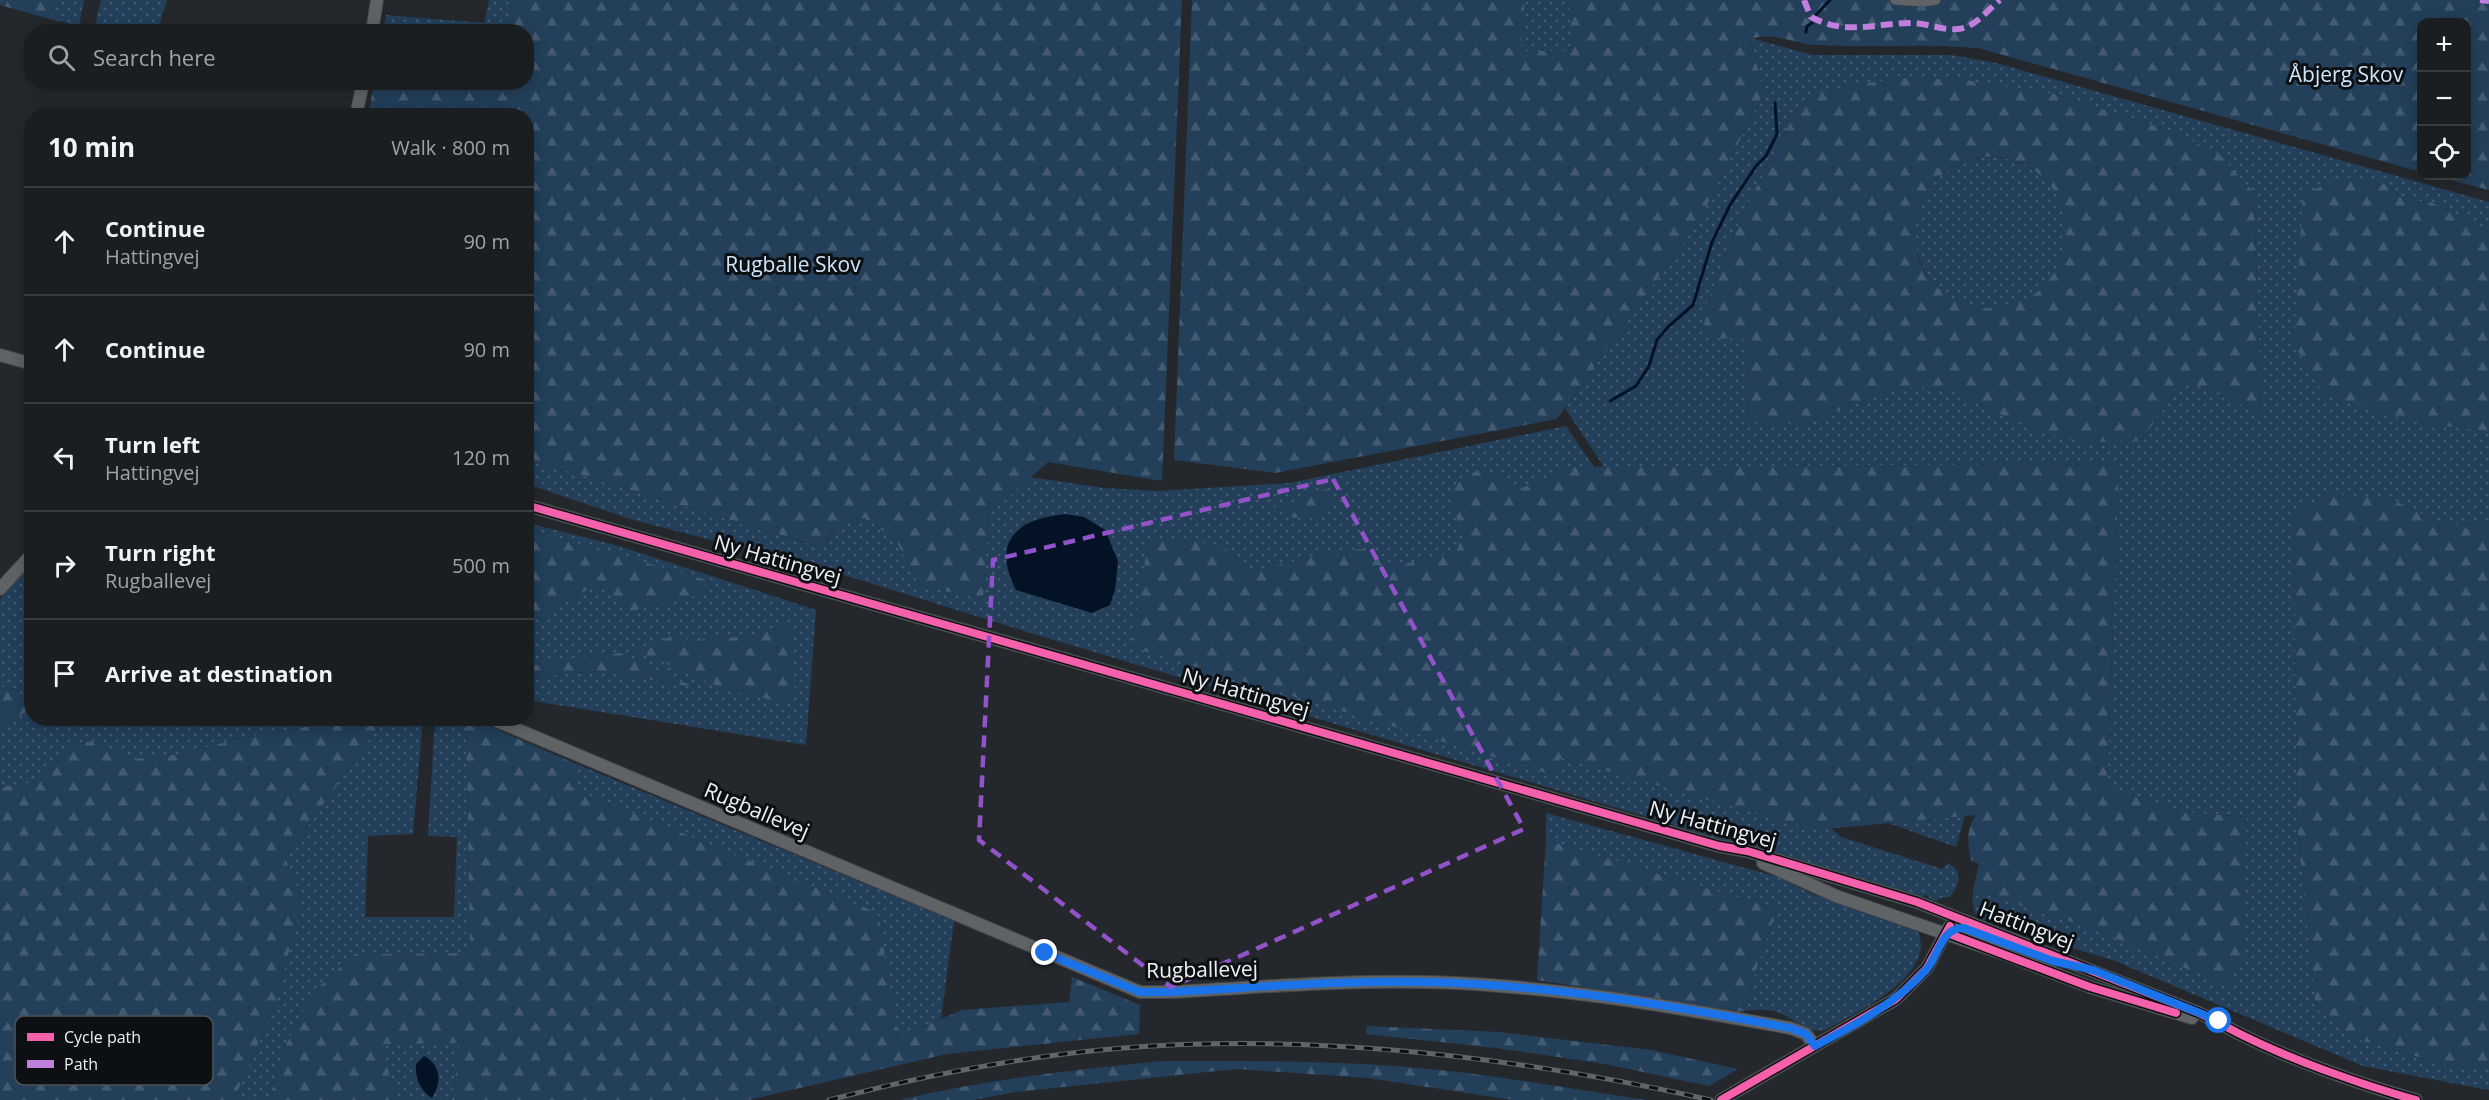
<!DOCTYPE html>
<html lang="en">
<head>
<meta charset="utf-8">
<style>
  :root { --surface:#1b1e21; --page:#282b2e; --text:#f1f3f6; --muted:#a0a2a5; --line:#393c3f }
  body { margin:0; font-family:"Open Sans",sans-serif; background:var(--page); color:var(--text) }
  .controls { position:absolute; right:18px; top:18px; display:grid; overflow:hidden; border-radius:12px; box-shadow:0 3px 15px #0003 }
  .controls button { width:54px; height:54px; display:grid; place-items:center; padding:0; border:0; border-bottom:2px solid var(--line); background:var(--surface); color:var(--text); font:30px sans-serif }
  .stop { position:absolute; width:18px; height:18px; margin:-14px; border:4px solid #1a73e8; border-radius:50%; background:#fff }
  .stop.end { background:#1a73e8; border-color:#fff; box-shadow:0 2px 6px #0008 }
  .list { margin:0; padding:0; list-style:none }
  h2 { display:flex; justify-content:space-between; align-items:center; height:78px; margin:0; padding:0 24px; font-size:26px }
  h2 small { font-size:20px; font-weight:400; color:var(--muted) }
  .list li { display:grid; grid-template-columns:39px 1fr auto; gap:18px; align-items:center; box-sizing:border-box; height:108px; padding:0 24px; border-top:2px solid var(--line) }
  .list b { display:block; font-size:22px; white-space:nowrap }
  .list p { margin:0; font-size:20px; white-space:nowrap; color:var(--muted) }
  .list em { font-size:20px; font-style:normal; color:var(--muted) }
  .icon { flex:none; width:33px; height:33px; fill:none; stroke:currentColor; stroke-width:2; stroke-linecap:round; stroke-linejoin:round }
  .map { position:relative; flex:none; width:2489px; height:1100px; overflow:hidden }
  .search { position:absolute; background:var(--surface); box-shadow:0 3px 15px #0003; left:24px; top:24px; width:510px; height:66px; display:flex; align-items:center; gap:15px; box-sizing:border-box; padding:0 21px; border-radius:24px; color:var(--muted); font-size:22px }
  .panel { position:absolute; background:var(--surface); box-shadow:0 3px 15px #0003; left:24px; top:108px; width:510px; height:618px; border-radius:24px }
  .map>svg:first-child { display:block }
</style>
</head>
<body>
<div class="map">
<svg width="2489" height="1100" viewBox="0 0 2489 1100">
  <defs>
    <pattern id="grass-dots" width="8" height="8" patternUnits="userSpaceOnUse" patternTransform="scale(1.5)"><rect width="8" height="8" fill="#233f5a"/><path d="M2 2h.1M6 6h.1" fill="none" stroke="#435b72" stroke-width="1.8" stroke-linecap="round"/></pattern>
    <pattern id="forest-firs" width="22" height="20" patternUnits="userSpaceOnUse" patternTransform="scale(1.5)"><rect width="22" height="20" fill="#233f5a"/><path d="M5 1l3.5 6h-7zM16 11l3.5 6h-7z" fill="#435b72"/></pattern>
  </defs>
  <rect width="100%" height="100%" fill="#24282c"/>
  <path fill="url(#grass-dots)" fill-rule="evenodd" d="M55 0H84L79 26 50 19Z
    M101 0H167L157 32H107L94 29Z
    M489 0H513L507 31H383L386 15 484 23Z
    M1525 0H1569L1573 51H1520Z
    M1750 38 1813 55H1952L1996 63 2489 202V231L2431 202 2413 201 2399 196 2382 182 2417 423 2489 431V521L2448 526 2389 498 2294 516 2297 824 2316 1008 2353 1038 2448 1066 2489 1067V1090L2363 1066 2115 961 1979 919C1971 910 1973 901 1973 890L2094 929 2247 817 2181 812 2107 788 2119 464 1604 467 1565 408 1699 221 1764 92ZM2055 94 2174 132 2254 193 2261 414 2204 387 2182 382 2141 441 2035 431 1958 393 1917 386 1883 393 1804 424H1748L1745 339 1706 306 1741 217 1799 106Z
    M1915 233a76 76 0 1 1 152 0a76 76 0 1 1-152 0Z
    M1566 426 1594 467H1588L1814 830 1831 828 1841 837 1942 869 1948 863C1964 871 1959 885 1950 897L1940 898 1937 901 1929 899V896L1924 895 1922 899 1037 635 831 571 630 519 527 484V459L823 548 838 524 865 518 895 539 920 586 983 599 989 514 1030 477 1104 488 1157 491 1289 483ZM1045 516 1006 549 1023 525Z
    M527 523 619 546 816 610 806 745 527 700V677L602 671 692 688 551 660 527 668 526 625 592 587 709 581 527 529ZM786 625 724 689 672 636 695 641 708 638 746 637Z
    M24 572 31 573 32 718 350 719 241 738 182 754 135 759 92 741 70 745 39 782 0 787V727L31 709 16 689 0 687V599Z
    M372 719H423L413 834 368 836 365 917H454L457 837 428 836 435 719H466L470 953 355 954 286 1045 270 1100H234L275 1005 299 914 298 889 285 858 379 726Z
    M579 765 954 921 941 1019 898 1037 570 788Z
    M1546 813 1778 877 1814 895 1916 931 1920 935C1919 940 1922 942 1921 948 1915 986 1855 1013 1825 1030 1808 1033 1799 1024 1786 1016 1773 1008 1753 1009 1739 1012L1748 1004 1756 970 1777 909 1546 840Z
    M1965 816 1956 847 1888 823Z
    M460 1042 452 1100H397L379 1044Z"/>
  <path fill="url(#forest-firs)" fill-rule="evenodd" d="M0 0H55L50 19 0 5Z
    M513 0H1182L1162 481 1048 462 989 514 983 599 920 586 895 539 865 518C840 523 834 524 824 548L527 459 526 116 368 115 374 83 526 82V32L507 31Z
    M1192 0H1525L1521 51H1572L1569 0H2489V190L2435 176H2466V22H2422L2421 172 1978 48C1924 43 1871 48 1817 45 1793 44 1775 31 1750 39L1764 92 1699 221 1557 419 1275 473 1174 460Z
    M1899 78 1965 80 2055 94 2174 132 2219 154 2254 193 2261 414 2204 387 2182 382 2141 441 2086 442 2035 431 1958 393 1917 386 1883 393 1804 424H1748L1745 339 1703 338 1706 306 1741 217 1799 106 1825 90ZM2000 157C2008 159 2018 161 2026 165 2113 216 2045 344 1954 299 1937 290 1919 270 1917 250 1911 207 1929 172 1973 159 1981 156 1991 157 2000 157Z
    M2345 177 2382 182 2399 196 2413 201 2431 202 2489 231V431L2417 423 2324 395 2294 344 2303 194Z
    M2119 464 2107 787 2181 812 2247 817 2243 954 2227 986 2094 929 1973 890 1979 864 1971 860C1967 845 1966 826 1977 815L1814 830 1561 758 1556 776 1131 647 1148 543 1183 537 1230 551 1242 569 1259 570 1333 551 1366 549 1396 566 1456 552 1464 533 1453 511V486L1482 467 1520 489 1570 467Z
    M1329 489 1334 499 1318 519 1289 517 1273 508 1296 501 1308 491Z
    M2327 494 2389 498 2448 526 2489 521V1067L2449 1066 2353 1038 2316 1008 2297 824 2294 515Z
    M527 529 710 581 695 596 628 612 603 586 592 587 527 625Z
    M786 625 792 630 795 695 785 703 724 689 635 650 672 636 695 641 708 638 746 637Z
    M620 653 696 688 602 671 527 677V668L551 660Z
    M0 687 16 689 31 709 0 727Z
    M358 718 372 719 379 726 285 858 298 889 299 914 275 1005 234 1100H0V787L39 782 70 745 92 741 135 759 182 754 241 738Z
    M466 719H472L579 765 571 788 878 913 898 1037 962 1010 1069 1002 1072 977 1140 1005 1139 1034 947 1054 748 1100H452L460 1043 380 1044 397 1100H270L286 1045 312 993 355 954 470 953Z
    M1546 840 1777 909 1756 970 1748 1004 1739 1012 1537 980Z
    M1367 1026 1499 1032 1651 1050 1738 1069 1709 1086 1605 1064 1496 1048 1366 1034Z
    M1162 1061C1239 1061 1317 1060 1394 1066 1478 1072 1563 1087 1646 1100H1513L1368 1078 1236 1069 1016 1092 973 1100H900C986 1079 1075 1070 1162 1061Z"/>
  <path fill="#031225" d="M1065 514 1084 517 1105 530 1118 561 1115 590 1110 605 1092 613 1016 590C991 540 1017 520 1065 514Z
    M424 1056C441 1065 442 1082 432 1098 420 1090 415 1079 416 1064Z"/>
  <g fill="none" stroke-linecap="round" stroke-linejoin="round">
    <path stroke="#031225" stroke-width="3" d="M1816 15 1830 0
      M1806 32 1807 26 1812 23
      M1610 401 1636 386 1649 366 1657 340 1668 327 1693 305 1712 242 1730 205 1756 166 1766 156 1777 134 1775 103"/>
    <defs>
      <path id="minor" d="M1895 0 1924 2 1936 0"/>
      <path id="tertiary" d="M372 32 377 0
        M356 116 363 82
        M0 355 32 364
        M526 505 1719 846 1747 851 1917 902 2199 1013C2212 1019 2223 1025 2236 1032 2289 1059 2359 1084 2416 1100
        M0 589 32 554
        M490 718 1140 992H1167C1253 988 1339 980 1426 982 1549 985 1670 1006 1790 1028L1806 1034 1815 1046
        M1763 863 1836 896 2007 955 2090 987 2192 1018
        M1947 933 1956 928H1964L2005 944
        M1721 1100 1896 999 1927 968 1949 927"/>
    </defs>
    <use href="#minor" stroke="#424649" stroke-width="10"/>
    <use href="#tertiary" stroke="#424649" stroke-width="14"/>
    <use href="#minor" stroke="#606365" stroke-width="9"/>
    <use href="#tertiary" stroke="#606365" stroke-width="12"/>
    <defs>
      <path id="rail" d="M829 1100C926 1075 1023 1056 1123 1048 1316 1033 1522 1058 1711 1100"/>
    </defs>
    <use href="#rail" stroke="#626568" stroke-width="5"/>
    <use href="#rail" stroke="#0d1013" stroke-width="3" stroke-dasharray="9" stroke-linecap="butt"/>
    <path stroke="#c07fdc" stroke-width="6" stroke-dasharray="12 6" stroke-linecap="butt" d="M1804 0 1811 17C1847 36 1874 23 1912 23 1927 23 1943 31 1958 29 1975 28 1988 9 2000 0
      M2480 0 2489 1"/>
    <defs>
      <path id="cycleway" d="M526 505 1719 846 1747 851 1917 902 2199 1013C2212 1019 2223 1025 2236 1032 2289 1059 2359 1084 2416 1100
        M1947 933 2090 987 2176 1013
        M1721 1100 1896 999 1927 968 1950 926"/>
    </defs>
    <use href="#cycleway" stroke="#0d1013" stroke-width="11"/>
    <use href="#cycleway" stroke="#f560ab" stroke-width="8"/>
  </g>
  <g fill="none" stroke-linecap="round" stroke-linejoin="round">
    <path stroke="#1a73e8" stroke-width="8" d="M1045 953 1140 992H1167C1253 988 1339 980 1426 982 1549 985 1670 1005 1790 1028L1806 1034 1815 1046C1855 1025 1895 1004 1926 970 1939 956 1941 927 1964 928L2053 961 2093 970 2219 1021"/>
  </g>
  <path fill="none" stroke="#9253ca" stroke-width="4.5" stroke-dasharray="12 8" stroke-linejoin="round" d="M1333 479 1524 829 1171 987 979 840 993 560Z"/>
  <g text-anchor="middle" dominant-baseline="central" stroke-width="6" stroke-linejoin="round" paint-order="stroke">
    <g font-size="21" fill="#cfe5fb" stroke="#0d1013">
      <text x="2346" y="74">Åbjerg Skov</text>
      <text x="793" y="264">Rugballe Skov</text>
    </g>
    <g font-size="21" fill="#ecf0f5" stroke="#0d1013">
      <text transform="translate(778 559) rotate(16)">Ny Hattingvej</text>
      <text transform="translate(1246 692) rotate(16)">Ny Hattingvej</text>
      <text transform="translate(757 810) rotate(23)">Rugballevej</text>
      <text transform="translate(1713 824) rotate(15)">Ny Hattingvej</text>
      <text transform="translate(2027 925) rotate(21)">Hattingvej</text>
      <text transform="translate(1202 969) rotate(-1)">Rugballevej</text>
    </g>
  </g>
  <rect x="15" y="1016" width="198" height="69" rx="9" fill="#0d1013" stroke="#505357" stroke-width="1.5"/>
  <rect x="27" y="1033" width="27" height="8" fill="#f560ab"/>
  <rect x="27" y="1060" width="27" height="8" fill="#c07fdc"/>
  <g font-size="16" fill="#ecf0f5">
    <text x="64" y="1043">Cycle path</text>
    <text x="64" y="1070">Path</text>
  </g>
</svg>
<div class="controls">
<button>+</button>
<button>−</button>
<button><svg class="icon" aria-label="locate" viewBox="0 0 24 24"><circle cx="12" cy="12" r="6"/><path d="M12 2v4M12 18v4M2 12h4M18 12h4"/></svg></button>
</div>
<div class="stop" style="left:2219px;top:1021px"></div>
<div class="stop end" style="left:1045px;top:953px"></div>
<div class="search"><svg class="icon" aria-label="search" viewBox="0 0 24 24"><circle cx="10" cy="10" r="6"/><path d="M15 15l6 6"/></svg>Search here</div>
<section class="panel">
<h2>10 min<small>Walk · 800 m</small></h2>
<ul class="list">
<li><svg class="icon" aria-label="ahead" viewBox="0 0 24 24"><path d="M12 20V5M6 11l6-6 6 6"/></svg><div><b>Continue</b><p>Hattingvej</p></div><em>90 m</em></li>
<li><svg class="icon" aria-label="ahead" viewBox="0 0 24 24"><path d="M12 20V5M6 11l6-6 6 6"/></svg><div><b>Continue</b></div><em>90 m</em></li>
<li><svg class="icon" aria-label="left" viewBox="0 0 24 24"><path d="M17 20v-9H6M10 6l-5 5 5 5"/></svg><div><b>Turn left</b><p>Hattingvej</p></div><em>120 m</em></li>
<li><svg class="icon" aria-label="right" viewBox="0 0 24 24"><path d="M7 20v-9h11M14 6l5 5-5 5"/></svg><div><b>Turn right</b><p>Rugballevej</p></div><em>500 m</em></li>
<li><svg class="icon" aria-label="arrive" viewBox="0 0 24 24"><path d="M6 21V4h12l-3 4 3 4H6"/></svg><div><b>Arrive at destination</b></div></li>
</ul>
</section>
</div>
</body>
</html>
